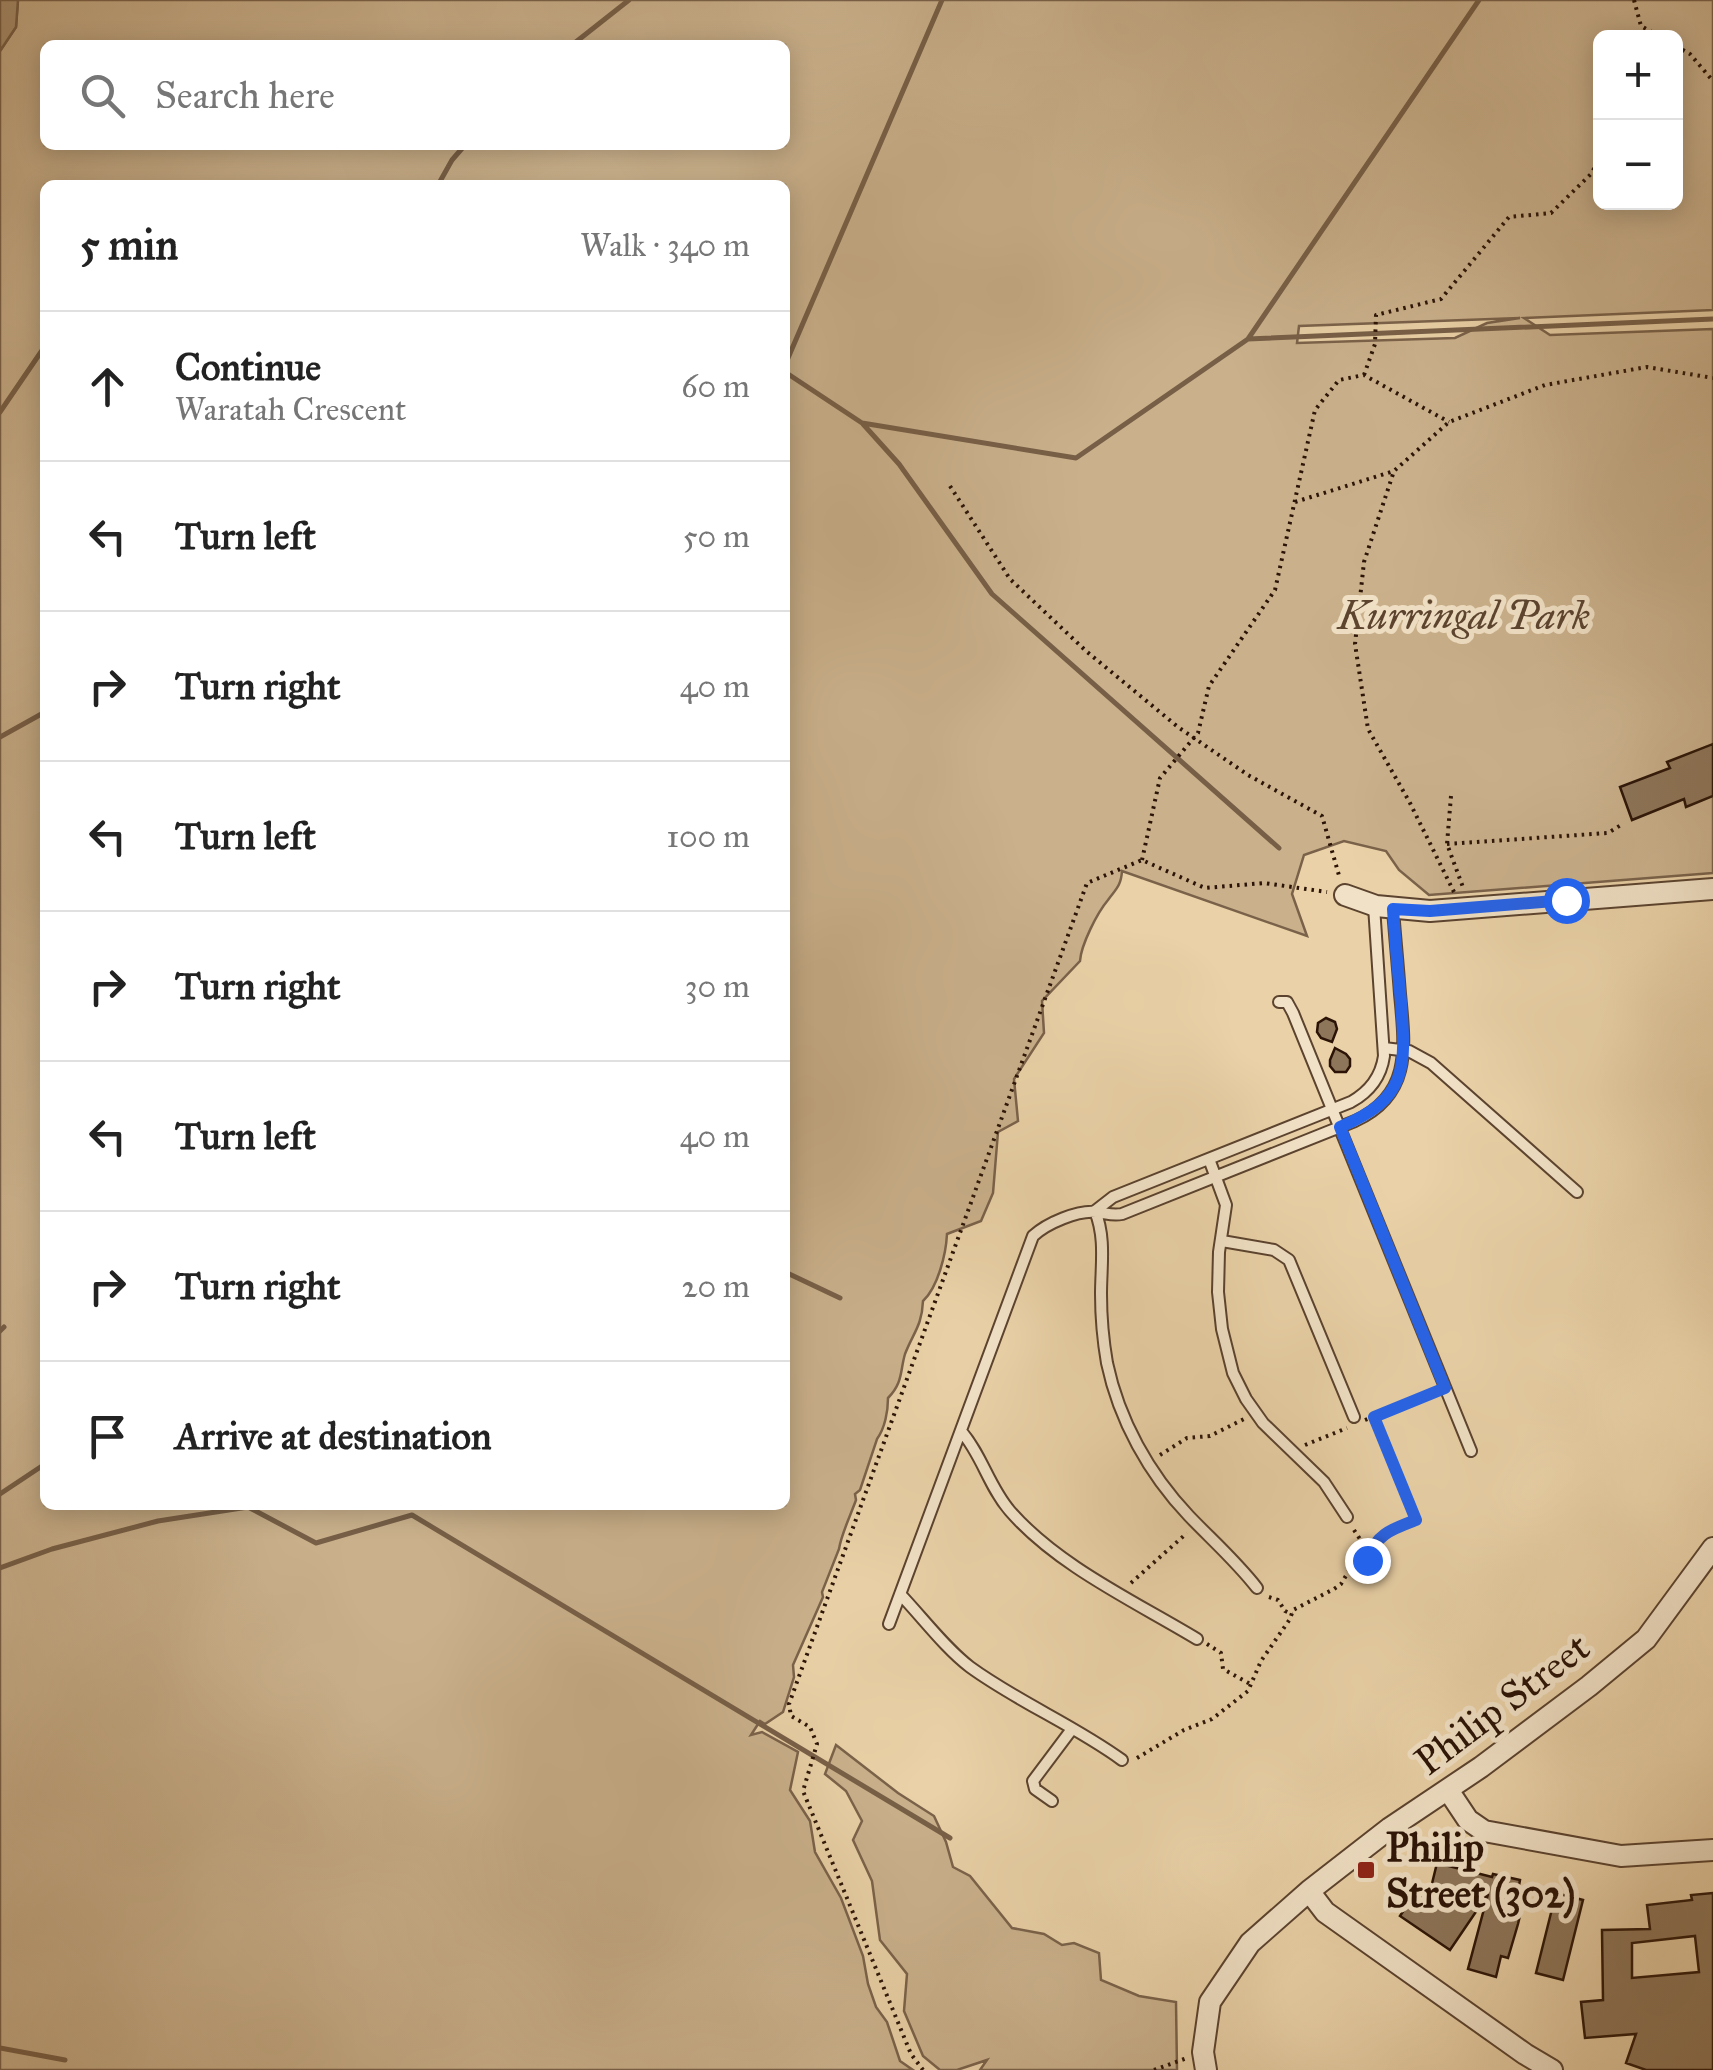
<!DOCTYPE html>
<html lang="en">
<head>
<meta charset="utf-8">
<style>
  :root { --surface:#fff; --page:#f6f6f6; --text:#222; --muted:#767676; --line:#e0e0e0 }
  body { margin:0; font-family:"IM FELL Great Primer",serif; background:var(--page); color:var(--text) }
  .controls { position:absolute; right:30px; top:30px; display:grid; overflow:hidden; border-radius:15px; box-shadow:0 5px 25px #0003 }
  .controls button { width:90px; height:90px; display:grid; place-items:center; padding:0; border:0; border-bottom:2px solid var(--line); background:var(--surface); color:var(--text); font:50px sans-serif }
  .stop { position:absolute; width:30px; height:30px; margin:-22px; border:8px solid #2563eb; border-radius:50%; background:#fff }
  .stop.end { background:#2563eb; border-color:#fff; box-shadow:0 2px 10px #0008 }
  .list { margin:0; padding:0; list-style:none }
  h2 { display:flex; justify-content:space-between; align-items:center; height:130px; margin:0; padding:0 40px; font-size:42px }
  h2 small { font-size:32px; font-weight:400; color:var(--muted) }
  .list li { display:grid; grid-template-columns:65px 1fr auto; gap:30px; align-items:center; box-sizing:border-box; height:150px; padding:0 40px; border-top:2px solid var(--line) }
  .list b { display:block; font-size:38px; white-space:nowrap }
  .list p { margin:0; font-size:32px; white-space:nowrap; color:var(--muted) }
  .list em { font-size:32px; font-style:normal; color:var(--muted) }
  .icon { flex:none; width:55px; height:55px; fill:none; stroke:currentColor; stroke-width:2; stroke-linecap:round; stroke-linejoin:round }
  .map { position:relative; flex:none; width:1713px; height:2070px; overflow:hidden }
  .search { position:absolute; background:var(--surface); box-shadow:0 5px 25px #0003; left:40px; top:40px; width:750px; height:110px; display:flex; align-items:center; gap:25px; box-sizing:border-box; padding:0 35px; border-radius:15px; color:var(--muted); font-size:38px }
  .panel { position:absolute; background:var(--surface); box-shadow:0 5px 25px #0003; left:40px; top:180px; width:750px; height:1330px; border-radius:15px }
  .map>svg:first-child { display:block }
</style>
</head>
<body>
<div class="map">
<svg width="1713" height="2070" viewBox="0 0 1713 2070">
  <rect width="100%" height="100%" fill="#ead1a7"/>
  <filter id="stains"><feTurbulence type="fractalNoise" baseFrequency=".002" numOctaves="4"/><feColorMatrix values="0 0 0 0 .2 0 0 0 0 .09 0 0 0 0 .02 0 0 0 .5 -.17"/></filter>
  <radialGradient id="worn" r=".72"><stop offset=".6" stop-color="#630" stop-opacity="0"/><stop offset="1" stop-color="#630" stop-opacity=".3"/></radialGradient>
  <path fill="#cab18c" stroke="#7a624a" stroke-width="2.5" fill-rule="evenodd" d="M18 0H1713V310L1524 318 1550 335 1713 329V873L1429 895 1399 870 1386 851 1344 841 1304 855 1292 894 1307 936 1122 871C1121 886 1116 889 1108 900 1097 913 1081 945 1080 961L1042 1001 1044 1033 1014 1079 1018 1121 998 1132 993 1193 981 1221 947 1234C946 1254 938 1287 923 1301 922 1326 913 1333 905 1354 900 1371 903 1383 888 1398 888 1411 885 1428 877 1439L860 1490 855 1494 856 1500C851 1514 841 1535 839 1549L822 1592 823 1597 793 1665 794 1677 783 1712 765 1724 760 1721 751 1735 762 1732 798 1752 790 1790 810 1821 815 1852 841 1898 863 1956 868 1984 876 2007 887 2022 900 2061 913 2070H0V51L16 27ZM1600 38H1676V202H1600ZM45 45H785V145H45ZM45 185H785V1505H45ZM1520 318 1487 323 1455 338 1297 343 1299 326Z
    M836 1745 898 1793 934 1816 946 1842 953 1867 970 1876 1012 1928 1044 1934 1062 1945 1074 1943 1099 1953 1101 1980 1139 1996 1176 2002 1177 2070H980L987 2060 957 2070H940L923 2056 904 2011 907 1974 880 1940 872 1881 853 1840 862 1821 846 1791 825 1774Z"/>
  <path fill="#a99171" stroke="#775f47" stroke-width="2.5" d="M0 0H18L16 27 0 51Z"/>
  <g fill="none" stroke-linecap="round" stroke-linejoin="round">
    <path stroke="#775f47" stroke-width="5" d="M572 45 629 0
      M438 185 452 160 465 145
      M1248 339 1713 319
      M785 365 942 0
      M785 372 862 423 1076 458 1248 339 1479 0
      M0 412 45 346
      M863 424 899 464 992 594 1279 848
      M0 737 45 712
      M785 1272 840 1298
      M0 1331 4 1327
      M0 1494 45 1464
      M0 1568 52 1549 158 1521 248 1507 316 1543 412 1515 950 1838
      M0 2048 65 2060"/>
  </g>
  <path fill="#8e765a" stroke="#2b1407" stroke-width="2.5" fill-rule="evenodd" d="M1713 744V796L1686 807 1684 799 1632 820 1620 787 1670 768 1667 762Z
    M1326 1018 1335 1022 1337 1029 1332 1042 1321 1038 1317 1032 1318 1023Z
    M1335 1048 1346 1054 1350 1059V1066L1346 1072H1335L1330 1066V1060Z
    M1437 1863 1492 1877 1493 1874 1520 1880 1516 1902 1523 1903 1518 1924 1508 1958 1501 1956 1496 1977 1468 1969 1488 1894 1450 1950 1400 1916 1416 1892 1428 1900Z
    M1556 1893 1583 1900 1563 1980 1536 1973Z
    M1713 1893V2070H1646L1626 2063 1636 2034 1585 2038 1581 2002 1603 2000 1602 1930 1650 1929 1647 1905 1692 1900 1691 1895ZM1695 1936 1699 1972 1632 1978V1943Z"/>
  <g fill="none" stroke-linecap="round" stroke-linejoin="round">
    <defs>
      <path id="lane" d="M1279 1002H1287L1293 1013 1471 1451
        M1384 1048 1409 1051 1431 1063 1577 1192
        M1209 1159 1226 1205 1219 1252 1218 1292 1222 1329 1233 1373 1246 1399 1263 1423 1324 1482 1347 1517
        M1095 1211 1113 1197 1351 1102C1369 1092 1381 1077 1384 1056L1374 906
        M1095 1211C1106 1238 1101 1266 1101 1294 1101 1317 1103 1340 1107 1363 1119 1420 1149 1474 1189 1516 1212 1540 1236 1561 1257 1588
        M1222 1241 1274 1250 1289 1260 1354 1417
        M961 1431C982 1455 989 1487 1010 1511 1058 1566 1134 1601 1197 1639
        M900 1594C922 1617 945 1648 970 1667 1018 1702 1074 1725 1122 1760
        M889 1624 1033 1236C1047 1223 1078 1210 1096 1212 1106 1213 1112 1216 1122 1214L1355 1121C1412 1095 1405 1047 1400 994 1398 966 1395 937 1393 909
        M1052 1801 1035 1789 1033 1781 1072 1729"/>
      <path id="street" d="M1345 895 1376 906 1430 911 1713 889
        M1448 1790 1468 1820 1484 1831 1621 1856 1713 1850
        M1309 1891 1325 1912 1525 2054 1552 2070
        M1206 2070 1203 2052 1210 2002 1250 1943 1309 1891 1390 1828 1481 1767 1589 1686 1646 1639 1713 1548"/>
    </defs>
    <use href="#lane" stroke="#5b432f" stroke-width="14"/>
    <use href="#street" stroke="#5b432f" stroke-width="24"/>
    <path stroke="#2b1407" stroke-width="4" stroke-dasharray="2.5 5" stroke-linecap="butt" d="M1634 0 1641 26 1662 38
      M1676 46 1690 54 1713 81
      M1364 375 1375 344 1376 315 1441 299 1509 217 1551 213 1591 174 1600 158
      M950 486 1010 579 1086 651 1178 727 1248 775 1322 816 1340 879
      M1295 502 1394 471
      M1451 796 1447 844 1464 890
      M1447 844 1608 833 1621 825
      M1142 860 1160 778 1198 733 1209 686 1275 590 1315 410 1339 380 1364 375 1449 422
      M1454 892 1410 803 1368 729 1355 644 1364 562 1394 471 1449 422 1545 385 1647 367 1713 378
      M1365 1420 1435 1392
      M1305 1445 1347 1428
      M1160 1455 1187 1438 1210 1436 1246 1418
      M1354 1530 1368 1551
      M1131 1583 1187 1533
      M1269 1597 1278 1600 1285 1611 1292 1614
      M1207 1644 1221 1653 1223 1669 1252 1685
      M1137 1758 1184 1730 1212 1719 1248 1691 1261 1661 1290 1619 1293 1610 1334 1589 1341 1584 1350 1569 1367 1559C1376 1534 1392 1529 1416 1521L1374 1417
      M923 2070 911 2054 803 1791 817 1744 810 1727 791 1716 789 1704 1087 883 1142 860 1205 888 1264 883 1327 892
      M1154 2070 1187 2058"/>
    <use href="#lane" stroke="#f1e1c6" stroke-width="10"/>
    <use href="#street" stroke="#f1e1c6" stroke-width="20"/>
  </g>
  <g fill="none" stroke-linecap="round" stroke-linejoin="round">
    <path stroke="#2563eb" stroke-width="12" d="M1367 1560C1376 1534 1392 1529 1416 1520L1374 1417 1445 1388 1340 1127C1408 1099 1406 1067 1401 1002 1398 971 1395 940 1393 909L1430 911 1566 900"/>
  </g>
  <rect fill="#8f2418" stroke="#f1e1c6" stroke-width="4" x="1356" y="1860" width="20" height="20" rx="5"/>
  <g text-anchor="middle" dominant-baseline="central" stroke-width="10" stroke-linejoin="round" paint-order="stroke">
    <g font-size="40" font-style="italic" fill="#5b432f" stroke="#f1e1c6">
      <text x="1464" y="615">Kurringal Park</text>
    </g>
    <g font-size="40" fill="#2b1407" stroke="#f1e1c6">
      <text transform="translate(1502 1704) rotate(-37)">Philip Street</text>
    </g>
    <g font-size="40" font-weight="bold" fill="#2b1407" stroke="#f1e1c6" text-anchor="start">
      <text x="1386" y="1847">Philip<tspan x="1386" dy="46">Street (302)</tspan></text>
    </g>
  </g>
  <rect width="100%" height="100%" filter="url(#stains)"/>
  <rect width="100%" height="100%" fill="url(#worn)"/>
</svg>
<div class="controls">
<button>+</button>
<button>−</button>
</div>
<div class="stop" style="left:1566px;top:900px"></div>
<div class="stop end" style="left:1367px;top:1560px"></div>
<div class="search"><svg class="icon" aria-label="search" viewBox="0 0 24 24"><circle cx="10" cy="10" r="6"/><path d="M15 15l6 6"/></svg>Search here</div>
<section class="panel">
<h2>5 min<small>Walk · 340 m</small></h2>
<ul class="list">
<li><svg class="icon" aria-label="ahead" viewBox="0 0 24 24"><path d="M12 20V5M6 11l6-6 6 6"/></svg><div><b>Continue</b><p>Waratah Crescent</p></div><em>60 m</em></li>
<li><svg class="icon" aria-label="left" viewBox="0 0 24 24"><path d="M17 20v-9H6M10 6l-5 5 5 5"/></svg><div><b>Turn left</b></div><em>50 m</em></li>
<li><svg class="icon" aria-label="right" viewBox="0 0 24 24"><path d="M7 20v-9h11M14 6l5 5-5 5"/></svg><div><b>Turn right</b></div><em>40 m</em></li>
<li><svg class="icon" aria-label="left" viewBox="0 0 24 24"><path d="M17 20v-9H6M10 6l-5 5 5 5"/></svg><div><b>Turn left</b></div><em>100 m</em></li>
<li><svg class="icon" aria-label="right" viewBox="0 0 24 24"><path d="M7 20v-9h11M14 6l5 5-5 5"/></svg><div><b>Turn right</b></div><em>30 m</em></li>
<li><svg class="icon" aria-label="left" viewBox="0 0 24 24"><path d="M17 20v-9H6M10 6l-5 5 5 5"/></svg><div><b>Turn left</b></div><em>40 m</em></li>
<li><svg class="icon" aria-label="right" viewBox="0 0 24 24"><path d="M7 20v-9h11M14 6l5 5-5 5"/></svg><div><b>Turn right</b></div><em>20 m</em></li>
<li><svg class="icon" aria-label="arrive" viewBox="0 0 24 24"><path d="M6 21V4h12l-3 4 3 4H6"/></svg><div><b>Arrive at destination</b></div></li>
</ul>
</section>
</div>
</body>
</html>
